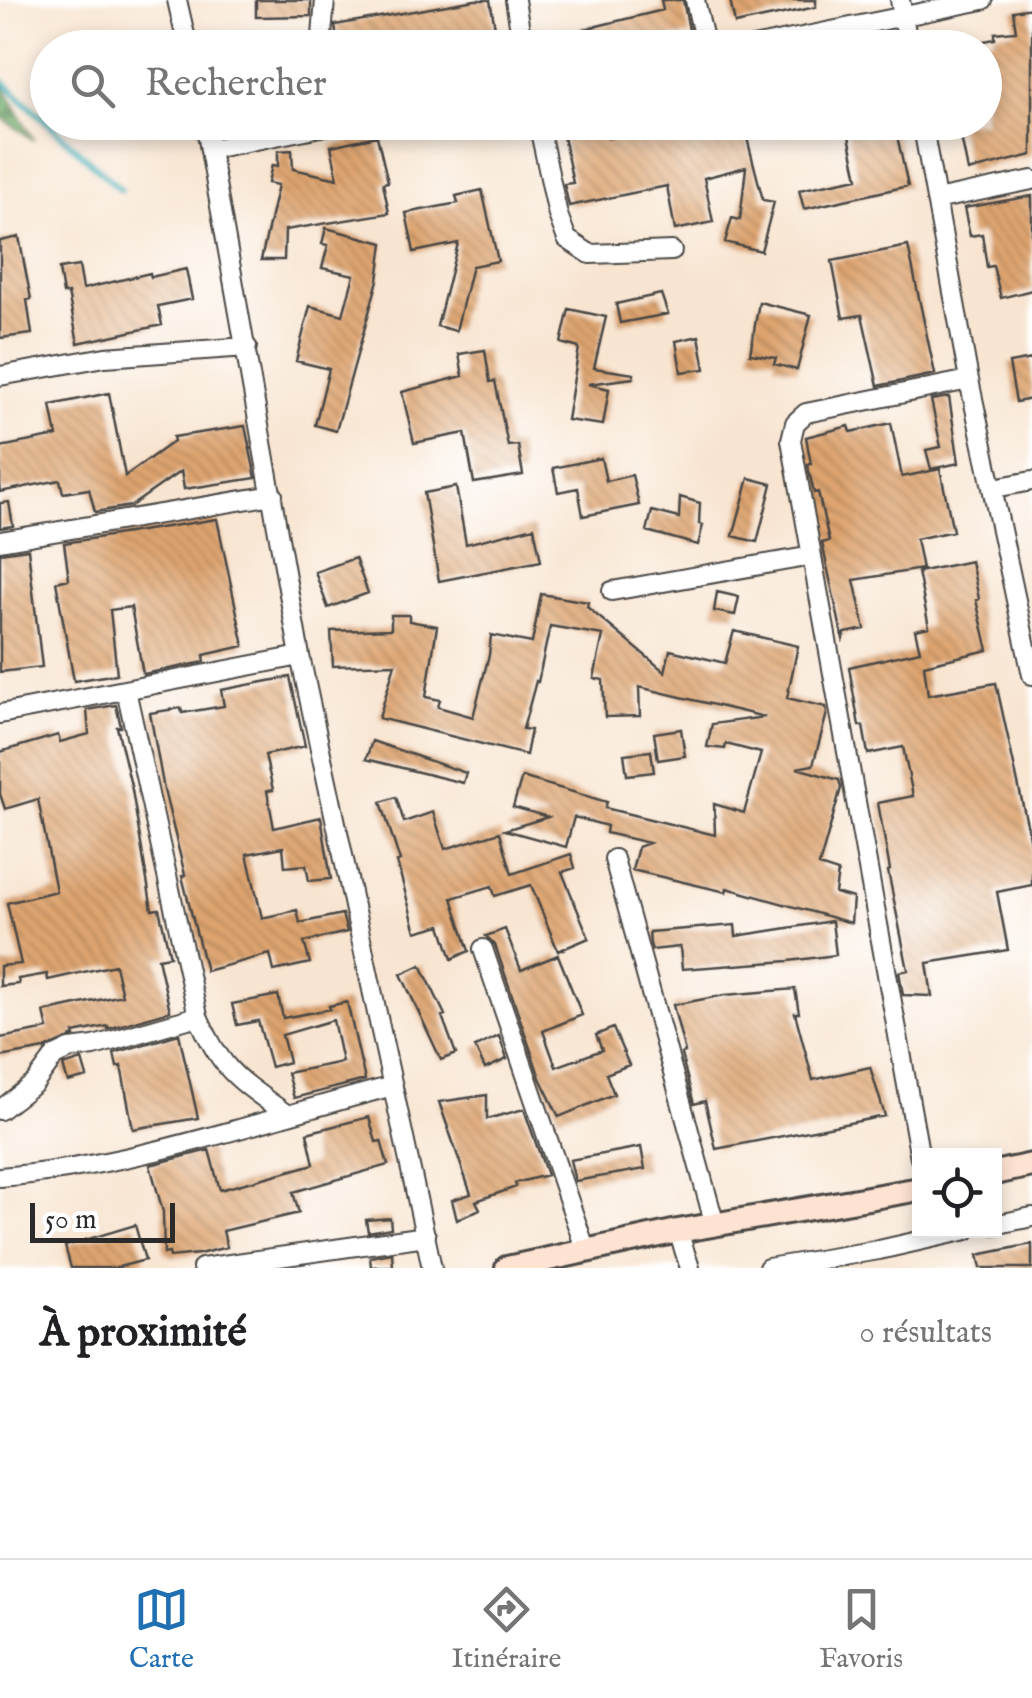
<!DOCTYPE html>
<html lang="fr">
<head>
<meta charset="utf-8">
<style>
  :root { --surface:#fff; --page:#f6f6f6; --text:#202124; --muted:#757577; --line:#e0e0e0; --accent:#1f6fb2 }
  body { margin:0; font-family:"IM FELL English",serif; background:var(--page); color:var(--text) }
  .controls { position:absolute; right:30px; bottom:30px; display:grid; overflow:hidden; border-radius:0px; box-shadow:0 5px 15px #0003 }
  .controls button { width:90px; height:90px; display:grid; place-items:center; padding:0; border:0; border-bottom:2px solid var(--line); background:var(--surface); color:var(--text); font:50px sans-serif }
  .scale { position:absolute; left:30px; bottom:25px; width:145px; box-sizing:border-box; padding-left:10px; border:5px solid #2b2b2b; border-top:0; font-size:28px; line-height:35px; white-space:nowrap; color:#2b2b2b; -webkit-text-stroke:8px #fff; paint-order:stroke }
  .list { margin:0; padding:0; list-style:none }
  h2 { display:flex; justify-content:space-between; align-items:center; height:130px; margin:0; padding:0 40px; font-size:42px }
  h2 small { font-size:32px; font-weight:400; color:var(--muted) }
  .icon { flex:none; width:55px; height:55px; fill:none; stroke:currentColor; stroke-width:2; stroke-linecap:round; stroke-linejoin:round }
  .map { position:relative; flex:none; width:1032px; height:1268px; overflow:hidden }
  .search { position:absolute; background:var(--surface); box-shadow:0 5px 15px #0003; left:30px; right:30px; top:30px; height:110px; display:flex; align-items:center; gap:25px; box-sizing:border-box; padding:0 35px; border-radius:55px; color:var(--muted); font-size:38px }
  .sheet { height:290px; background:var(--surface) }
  nav { display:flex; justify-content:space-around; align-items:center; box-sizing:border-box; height:140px; border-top:2px solid var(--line); background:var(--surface); font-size:28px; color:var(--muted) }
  nav a { display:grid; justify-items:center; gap:5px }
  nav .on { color:var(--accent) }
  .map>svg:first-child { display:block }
</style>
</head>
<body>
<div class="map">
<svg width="1032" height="1268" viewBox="0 0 1032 1268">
  <defs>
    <pattern id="forest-firs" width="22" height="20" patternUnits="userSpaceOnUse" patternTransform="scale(2.5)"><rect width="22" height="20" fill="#74af6e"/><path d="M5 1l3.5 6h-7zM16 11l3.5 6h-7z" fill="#5f8f5b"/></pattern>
    <pattern id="building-back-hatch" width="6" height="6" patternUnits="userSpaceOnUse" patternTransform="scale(2.5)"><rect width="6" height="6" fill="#dea46f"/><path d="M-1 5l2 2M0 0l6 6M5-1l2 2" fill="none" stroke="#b4865b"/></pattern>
  </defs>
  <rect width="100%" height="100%" fill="#fff"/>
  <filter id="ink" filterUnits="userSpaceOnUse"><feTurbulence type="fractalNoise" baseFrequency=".01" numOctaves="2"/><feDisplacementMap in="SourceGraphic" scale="20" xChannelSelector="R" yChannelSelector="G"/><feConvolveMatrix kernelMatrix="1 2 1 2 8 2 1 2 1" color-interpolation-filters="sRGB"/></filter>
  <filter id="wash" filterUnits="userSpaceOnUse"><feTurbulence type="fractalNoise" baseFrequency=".0048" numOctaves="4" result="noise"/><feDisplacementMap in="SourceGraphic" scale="40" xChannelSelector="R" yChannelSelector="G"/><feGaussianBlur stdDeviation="2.25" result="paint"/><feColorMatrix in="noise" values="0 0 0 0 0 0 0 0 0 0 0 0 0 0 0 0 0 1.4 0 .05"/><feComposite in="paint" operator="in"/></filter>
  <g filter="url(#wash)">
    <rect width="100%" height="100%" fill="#f8e5d1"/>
    <path fill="url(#forest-firs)" stroke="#506d4c" stroke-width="2.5" d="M0 81 34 140 0 116Z"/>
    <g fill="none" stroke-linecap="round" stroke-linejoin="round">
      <path stroke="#40b0b9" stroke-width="6" d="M0 79 121 190"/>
    </g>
    <g id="blocks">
      <path fill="url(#building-back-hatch)" d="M256 0H311V16L256 17Z
        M475 0H490L496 33 419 48H338L335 25Z
        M661 0H683L690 35 610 48H535V41L663 10Z
        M730 0H816V7L735 24Z
        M1032 8V155L968 171 958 122H984V41L995 39V33L1016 31 1013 11Z
        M560 122H605L608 138 651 130V133L698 125V129L726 122H785L786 129 747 138 763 200 774 202 761 251 725 242 732 218 740 220 746 167 704 178 713 222 675 230 667 186 569 206 564 184 573 183Z
        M846 122H894L908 186 804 209 799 190 858 178Z
        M377 136 388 182 383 183 389 213 285 230 284 260H261L278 185 268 183 272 165 278 166V151L292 150 293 169 338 179 331 146Z
        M482 190 498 261 472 266 456 331 437 326 458 243 414 252 406 213 458 203 456 196Z
        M1032 196V290L1001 298 993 266 987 267 982 234 970 236 964 208Z
        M326 228 383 243 378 280 336 431 315 425 329 369 296 361 310 306 343 315 354 275 322 268 328 245 322 244Z
        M19 237 31 299 27 300 32 334 0 338V241Z
        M908 246 935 374 878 386 862 315 843 318 832 261Z
        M79 266 83 289 150 273 151 277 186 269 192 299 158 306 162 325 78 343 68 293 63 294 59 269Z
        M661 294 668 314 620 323 616 304Z
        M759 302 811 315 797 370 774 364 776 358 750 354Z
        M569 309 606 317 594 368 634 374 633 378 588 384 609 389 603 425 567 420 579 348 561 343Z
        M699 336 705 369 681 372 676 341Z
        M485 350 490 382 495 381 508 446 518 445 523 475 474 483 465 433 414 443 402 392 463 376 459 354Z
        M1032 359V399L1016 402 1009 363Z
        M109 393 125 476 174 441 173 437 245 426 256 478 184 489 181 471 131 506 95 512 89 489 63 493 60 480 0 492V447L57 436 51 405Z
        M949 397 959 463 931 469 926 450 941 447 931 400Z
        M891 423 902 477 940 469 953 531 916 539 922 569 854 580 865 629 845 633 843 639 822 543 829 541 818 492 814 493 809 471 808 464H811L806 437 849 426 851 432Z
        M601 458 606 481 632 475 639 505 583 516 578 488 558 492 553 468Z
        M749 478 772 484 757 542 733 536Z
        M456 487 466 544 534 527 541 561 439 581 424 493Z
        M680 497 700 503 699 524 703 525 698 545 647 531 652 511 679 518Z
        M9 502 13 526 0 528V503Z
        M217 519 244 646 204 655 205 662 143 674 131 607 110 610 117 674 74 681 56 582 69 579 64 543Z
        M28 549 42 667 0 672V553Z
        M355 558 368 593 328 608 315 572Z
        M971 561 979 599 976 600 988 650 924 665 928 695 996 683 1032 847V885L997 892 1008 950 927 963 932 996 903 995 899 972 908 970 888 871 890 870 878 803 913 796 903 747 868 754 863 726H859L849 667 920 651 915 630 929 627 918 572Z
        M717 592 739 597 735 615 714 611Z
        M541 594 588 602 587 607 665 672 670 650 725 663 734 631 798 646 787 698 826 707 827 713 813 765 797 768 839 780 841 788 819 866 838 872 835 893 853 898 851 923 727 888 726 892 632 870 638 847 649 843 606 833 607 826 574 817 566 847 505 830 548 817 513 807 522 777 607 802 605 808 715 835 714 804 744 813 761 753 726 744 725 749 707 747 712 724 765 717 639 687 640 716 605 717 603 680 594 678 603 635 550 626 538 682 536 681 523 729 531 730 526 755 379 718 395 664 333 666 331 631 391 629V615H409V621L437 626 426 697 440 700 438 707 473 717 489 655 491 635 532 643Z
        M290 677 305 746 265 755 273 790 267 791 274 828 321 817 331 879 309 881 306 865 285 867 283 847 247 854 262 918 297 910 300 923 342 914 347 932 304 942 310 963 274 971 270 954 206 971 182 876 185 875 164 790 150 713 181 708 182 713 224 706 221 690Z
        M116 705 121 727H117L132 790 152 910 159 909 170 956 158 958 170 1011 108 1029V1026L74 1033 75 1036 45 1049 0 1057V1038L48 1029 44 1012 122 995 115 965 48 980 47 974 18 979 19 984 0 986V966L21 964 7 903 56 891 38 799 5 809 0 794V752L58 735 60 742 89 734 87 710Z
        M681 729 685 756 658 760 654 733Z
        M372 741 466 773 463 783 366 759Z
        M651 751 654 772 627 775 624 754Z
        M396 797 404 822 433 812 445 849 500 832 512 874 571 854 575 868 562 872 589 938 558 951 531 885 495 896 492 886 452 898 469 951 452 959 441 925 416 932 397 862 400 861 381 802Z
        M832 921 836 955 789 961 682 969 680 947 652 950 650 944 649 932 735 925 736 936Z
        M505 929 521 970 558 955 582 1015 543 1031 556 1067 602 1050 596 1035 613 1028 629 1065 606 1074 614 1094 559 1117 540 1078 495 945 486 936Z
        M421 965 445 1015 442 1016 456 1054 441 1060 401 974Z
        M795 989 799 1013H795L813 1080 870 1067 885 1116 716 1149 705 1101 694 1104 681 1054 685 1052 673 1005 725 995Z
        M278 995 283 1018 330 1009 329 1006 347 1002 365 1080 294 1098 287 1073 342 1062 333 1020 282 1035 289 1062 271 1067 258 1021 237 1025 232 1004Z
        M179 1034 198 1118 133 1129 121 1066 117 1067 114 1053Z
        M499 1036 507 1059 485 1069 475 1047Z
        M82 1060 87 1077 68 1082 63 1066Z
        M487 1095V1119L524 1109 547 1175 515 1183 516 1187 476 1201 480 1209 457 1220 452 1200 471 1194 439 1102Z
        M369 1117 376 1142 381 1141 388 1165 293 1192 299 1213 223 1231 227 1247 199 1254 170 1257 169 1253 164 1254 163 1212 150 1165 209 1150 220 1190 314 1164 307 1133Z
        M641 1147 645 1169 575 1181 570 1160Z
        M390 1218 391 1228 368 1232 366 1220Z
        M135 1225 145 1260 115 1268H71L65 1246Z
        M1032 1244V1268H981L978 1255Z
        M392 1253 393 1266 371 1267 370 1257Z"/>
    </g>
  </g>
  <g filter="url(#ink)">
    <use href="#blocks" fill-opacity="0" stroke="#4a4744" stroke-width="2.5"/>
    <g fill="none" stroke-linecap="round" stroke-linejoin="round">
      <defs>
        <path id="street" d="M177 0 188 48
          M515 0 523 48
          M695 0 706 48
          M900 0 909 48
          M321 48 325 0
          M748 48 983 0
          M205 122 300 656 432 1268
          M538 122 558 215 567 239 590 254 672 251
          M922 122 969 380 1032 675
          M211 149 345 122
          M936 200 1032 180
          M0 376 105 357 247 347
          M994 488 1032 481
          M0 541 273 495
          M612 591 812 556
          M126 690 198 1016C222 1072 238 1079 286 1114
          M0 714 300 656
          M614 859 715 1225
          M483 949 586 1251
          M0 1110 35 1083 55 1056 70 1049 94 1046 198 1016
          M920 1158 791 440 795 423 806 413 969 380
          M0 1177C134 1167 264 1119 393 1086
          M994 1225 1032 1217
          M678 1231 690 1268
          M202 1268 426 1236
          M768 1268 879 1250 967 1230"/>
        <path id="secondary" d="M994 1173 1032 1165
          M507 1268 678 1231 920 1189"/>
      </defs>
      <use href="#street" stroke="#4a4744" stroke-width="22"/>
      <use href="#secondary" stroke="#4a4744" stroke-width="28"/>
      <use href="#street" stroke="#fff" stroke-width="18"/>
      <use href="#secondary" stroke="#fee3d2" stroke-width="22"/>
    </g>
  </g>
</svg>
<div class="controls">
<button><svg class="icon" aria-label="locate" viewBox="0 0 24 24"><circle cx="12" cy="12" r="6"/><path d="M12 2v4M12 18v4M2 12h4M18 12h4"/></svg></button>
</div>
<div class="scale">50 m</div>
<div class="search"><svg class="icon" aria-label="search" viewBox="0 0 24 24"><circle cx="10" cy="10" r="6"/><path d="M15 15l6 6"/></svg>Rechercher</div>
</div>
<section class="sheet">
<h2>À proximité<small>0 résultats</small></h2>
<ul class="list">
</ul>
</section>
<nav>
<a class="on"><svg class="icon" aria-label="map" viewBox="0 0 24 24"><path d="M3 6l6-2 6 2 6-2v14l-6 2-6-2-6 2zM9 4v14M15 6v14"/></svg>Carte</a>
<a><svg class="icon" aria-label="directions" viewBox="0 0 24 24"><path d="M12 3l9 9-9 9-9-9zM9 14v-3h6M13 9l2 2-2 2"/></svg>Itinéraire</a>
<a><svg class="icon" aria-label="saved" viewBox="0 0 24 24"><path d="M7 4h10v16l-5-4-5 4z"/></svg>Favoris</a>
</nav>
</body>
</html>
